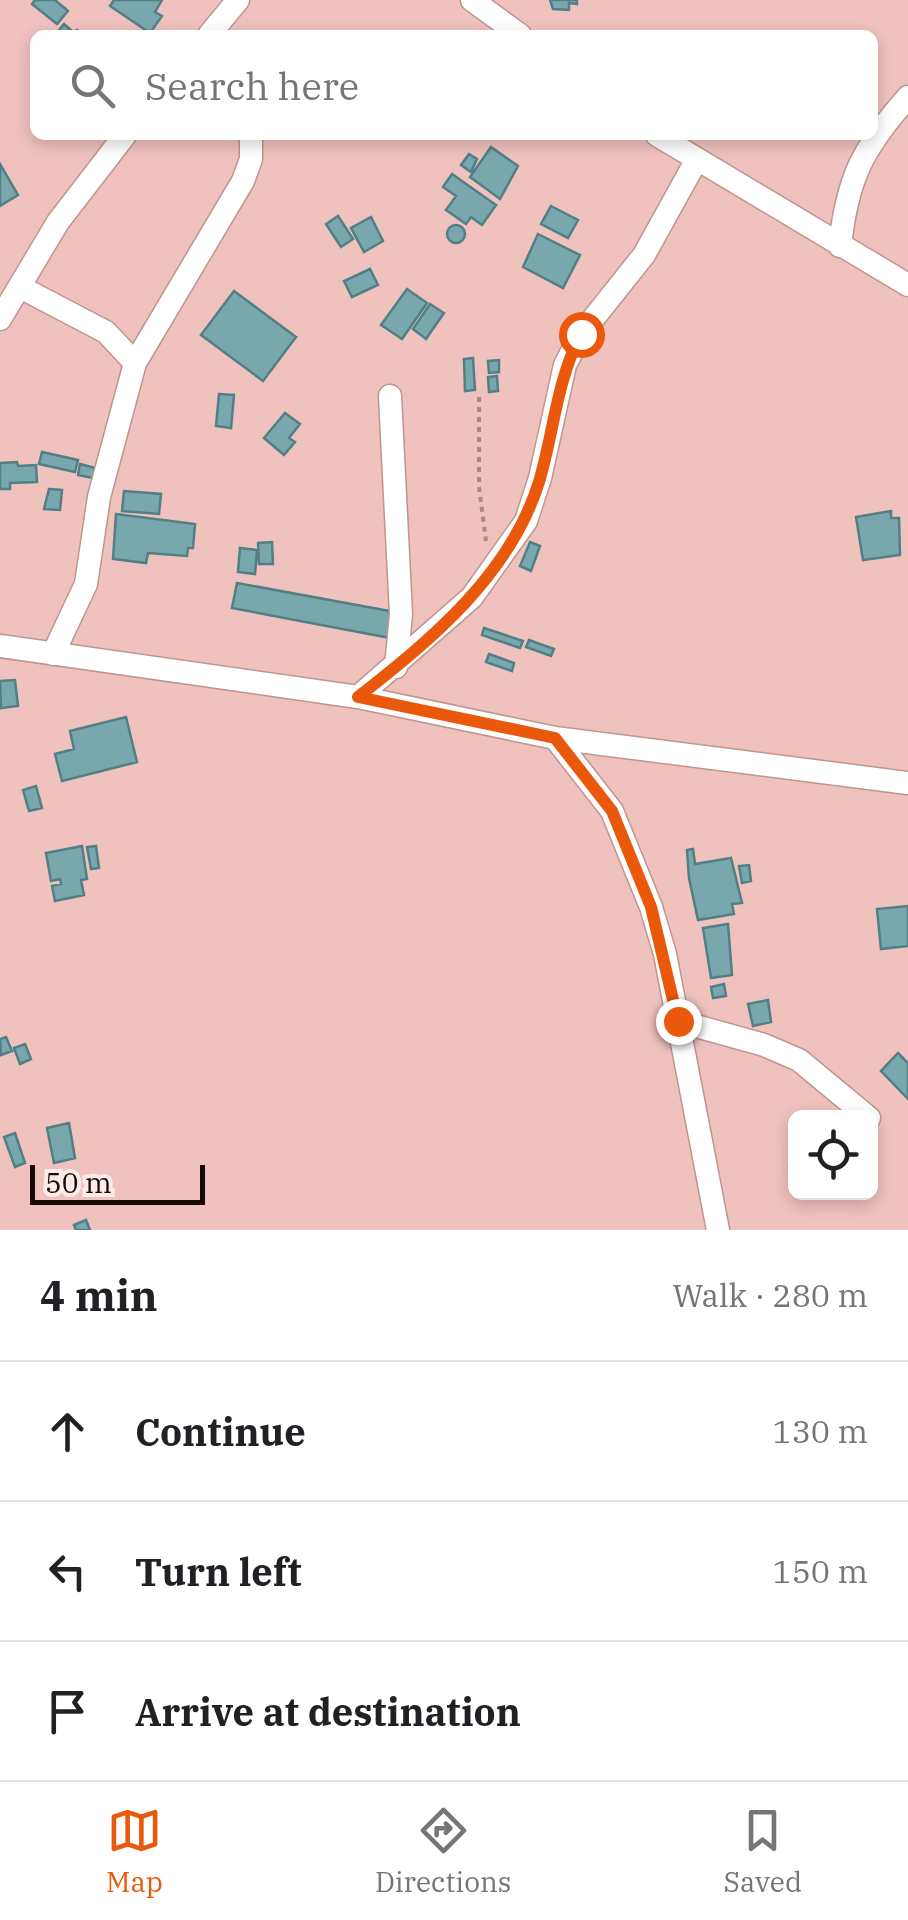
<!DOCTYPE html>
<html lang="en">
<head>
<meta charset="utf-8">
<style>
  :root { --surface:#fff; --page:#f6f6f6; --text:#202124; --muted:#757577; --line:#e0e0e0; --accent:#ea580c }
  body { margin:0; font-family:"IBM Plex Serif",serif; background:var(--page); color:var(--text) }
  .controls { position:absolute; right:30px; bottom:30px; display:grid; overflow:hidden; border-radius:15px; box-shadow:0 5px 15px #0003 }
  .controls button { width:90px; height:90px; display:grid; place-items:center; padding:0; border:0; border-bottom:2px solid var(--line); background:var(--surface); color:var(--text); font:50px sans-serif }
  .scale { position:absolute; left:30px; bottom:25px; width:175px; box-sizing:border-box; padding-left:10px; border:5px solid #160807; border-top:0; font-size:28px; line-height:35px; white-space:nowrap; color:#160807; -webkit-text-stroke:8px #fdebe8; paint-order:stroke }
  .stop { position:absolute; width:30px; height:30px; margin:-22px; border:8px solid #ea580c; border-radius:50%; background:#fff }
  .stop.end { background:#ea580c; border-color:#fff; box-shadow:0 2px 10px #0008 }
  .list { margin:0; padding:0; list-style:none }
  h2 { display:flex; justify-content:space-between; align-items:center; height:130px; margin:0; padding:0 40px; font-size:42px }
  h2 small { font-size:32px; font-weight:400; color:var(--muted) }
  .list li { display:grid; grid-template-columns:65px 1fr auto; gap:30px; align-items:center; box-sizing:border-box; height:140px; padding:0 40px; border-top:2px solid var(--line) }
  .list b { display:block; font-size:38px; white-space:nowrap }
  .list em { font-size:32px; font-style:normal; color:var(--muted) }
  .icon { flex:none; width:55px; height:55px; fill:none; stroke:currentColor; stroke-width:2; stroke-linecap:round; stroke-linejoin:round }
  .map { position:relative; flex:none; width:908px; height:1230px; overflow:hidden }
  .search { position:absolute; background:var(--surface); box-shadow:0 5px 15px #0003; left:30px; right:30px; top:30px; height:110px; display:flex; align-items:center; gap:25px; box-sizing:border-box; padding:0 35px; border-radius:15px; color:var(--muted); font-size:38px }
  .sheet { height:550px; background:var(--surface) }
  nav { display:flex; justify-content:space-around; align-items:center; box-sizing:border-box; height:140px; border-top:2px solid var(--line); background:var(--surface); font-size:28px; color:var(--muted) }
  nav a { display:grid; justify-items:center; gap:5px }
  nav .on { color:var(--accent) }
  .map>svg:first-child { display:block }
</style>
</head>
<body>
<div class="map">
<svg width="908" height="1230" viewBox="0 0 908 1230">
  <rect width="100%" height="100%" fill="#efc2be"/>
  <path fill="#78a8ae" stroke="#517f85" stroke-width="2.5" d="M35 0H55L68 11 57 24 32 4Z
    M114 0H162L155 12 162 16 150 33 110 6Z
    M550 0H577V4L569 3V10L553 9Z
    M64 24 74 33 77 30 83 35H55Z
    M491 147 518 166 500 199 470 177Z
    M469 154 477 159 471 172 461 165Z
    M0 164 18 195 0 206Z
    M452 174 496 205 482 225 471 217 466 224 446 210 456 196 443 187Z
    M551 206 578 220 568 238 541 224Z
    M338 216 353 239 341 247 326 224Z
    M371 217 383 241 364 252 351 228Z
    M447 234a9 9 0 1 1 18 0a9 9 0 1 1-18 0Z
    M538 234 580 255 563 288 523 267Z
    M370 269 378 285 352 297 344 281Z
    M407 289 427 303 402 339 381 325Z
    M234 291 296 337 263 381 201 335Z
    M430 304 444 313 426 339 413 329Z
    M473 358 475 390 465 391 464 359Z
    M499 360V372L489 373 488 361Z
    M497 376 498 391 489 392 488 377Z
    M219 394 234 395 231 428 216 426Z
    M285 413 300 424 289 438 295 442 284 455 264 438Z
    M42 452 78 460 75 472 39 464Z
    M17 462 18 466 36 465 37 482 10 483V489H0V463Z
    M80 464 95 468 93 478 78 475Z
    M49 489 62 490 60 510 44 509Z
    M124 491 161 494 159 514 122 511Z
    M891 511V518H899L900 555 863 560 856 517Z
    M116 514 195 524 193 548H188L187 556 148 553 146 563 113 559Z
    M272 542 273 564H259L258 543Z
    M530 542 540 546 531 571 520 566Z
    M240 548 257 550 255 574 238 572Z
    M237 583 395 612 390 638 232 608Z
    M484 628 523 641 520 648 482 635Z
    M529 640 554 649 551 656 526 647Z
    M489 654 514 663 512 671 486 662Z
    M15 680 18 706 1 708 0 681Z
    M126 717 137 762 62 781 55 754 74 749 70 731Z
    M36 786 42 808 29 811 23 790Z
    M82 846 87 879 81 880 84 895 55 901 52 886 61 884 60 879 51 881 46 853Z
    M96 846 99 868 91 869 87 847Z
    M693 849 695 864 731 858 742 903 732 904 734 914 698 920 689 878 687 850Z
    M749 865 751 881 742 883 739 866Z
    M908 906V946L881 949 877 909Z
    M728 924 732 975 711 978 703 928Z
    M724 984 726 996 713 998 711 987Z
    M768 1000 771 1022 753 1026 748 1004Z
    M6 1037 12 1051 1 1055 0 1039Z
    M25 1044 31 1059 20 1064 14 1048Z
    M898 1053 908 1063V1099L881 1071Z
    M69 1123 75 1158 54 1163 47 1128Z
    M15 1133 25 1163 15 1167 4 1137Z
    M796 1167V1187H792L789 1168Z
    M86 1220 90 1230H76L74 1225Z"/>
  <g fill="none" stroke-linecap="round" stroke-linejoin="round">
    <defs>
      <path id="minor" d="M472 0 520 35
        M209 35 238 0
        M657 135 908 285
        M840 246C847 179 863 147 908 97
        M20 287 106 332 135 363
        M0 319 58 222 125 135
        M390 396 401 614 396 667
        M0 646 358 697 555 738 908 783
        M53 654 86 584 99 497 135 363 243 181 251 159V135
        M358 697 472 597 526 521 540 478 565 365 581 334 644 255 696 161
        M555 738 612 811 651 907 665 954 718 1230
        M678 1021 764 1045 799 1060 869 1118"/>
    </defs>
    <use href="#minor" stroke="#bf9590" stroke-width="25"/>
    <path stroke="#aa8784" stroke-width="4" stroke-dasharray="5 5" stroke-linecap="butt" d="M479 397V487L486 541"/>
    <use href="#minor" stroke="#fff" stroke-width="22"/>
  </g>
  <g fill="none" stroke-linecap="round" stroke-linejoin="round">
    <path stroke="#ea580c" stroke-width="12" d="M581 334C556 382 554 432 539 482 510 575 432 639 358 697L555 738 612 811 651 907 678 1021"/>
  </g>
</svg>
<div class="controls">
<button><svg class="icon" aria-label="locate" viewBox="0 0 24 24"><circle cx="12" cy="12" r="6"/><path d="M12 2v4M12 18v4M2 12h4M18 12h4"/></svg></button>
</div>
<div class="scale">50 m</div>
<div class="stop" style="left:581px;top:334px"></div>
<div class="stop end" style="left:678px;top:1021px"></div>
<div class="search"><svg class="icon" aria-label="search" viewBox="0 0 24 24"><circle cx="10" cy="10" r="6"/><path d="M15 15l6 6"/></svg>Search here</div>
</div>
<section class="sheet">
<h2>4 min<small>Walk · 280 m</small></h2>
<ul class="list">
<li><svg class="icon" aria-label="ahead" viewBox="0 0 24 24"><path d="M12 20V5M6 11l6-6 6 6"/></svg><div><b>Continue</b></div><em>130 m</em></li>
<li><svg class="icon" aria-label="left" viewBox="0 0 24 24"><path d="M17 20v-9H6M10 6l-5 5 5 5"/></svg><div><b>Turn left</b></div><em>150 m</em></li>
<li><svg class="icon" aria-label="arrive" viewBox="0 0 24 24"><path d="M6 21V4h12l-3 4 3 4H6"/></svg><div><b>Arrive at destination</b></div></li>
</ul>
</section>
<nav>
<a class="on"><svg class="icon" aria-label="map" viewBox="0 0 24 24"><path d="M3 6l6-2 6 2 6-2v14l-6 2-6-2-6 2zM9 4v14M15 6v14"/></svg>Map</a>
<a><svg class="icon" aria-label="directions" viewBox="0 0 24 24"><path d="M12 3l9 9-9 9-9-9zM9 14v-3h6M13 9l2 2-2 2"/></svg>Directions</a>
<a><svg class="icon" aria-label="saved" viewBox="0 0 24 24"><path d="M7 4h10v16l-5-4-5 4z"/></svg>Saved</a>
</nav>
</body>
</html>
